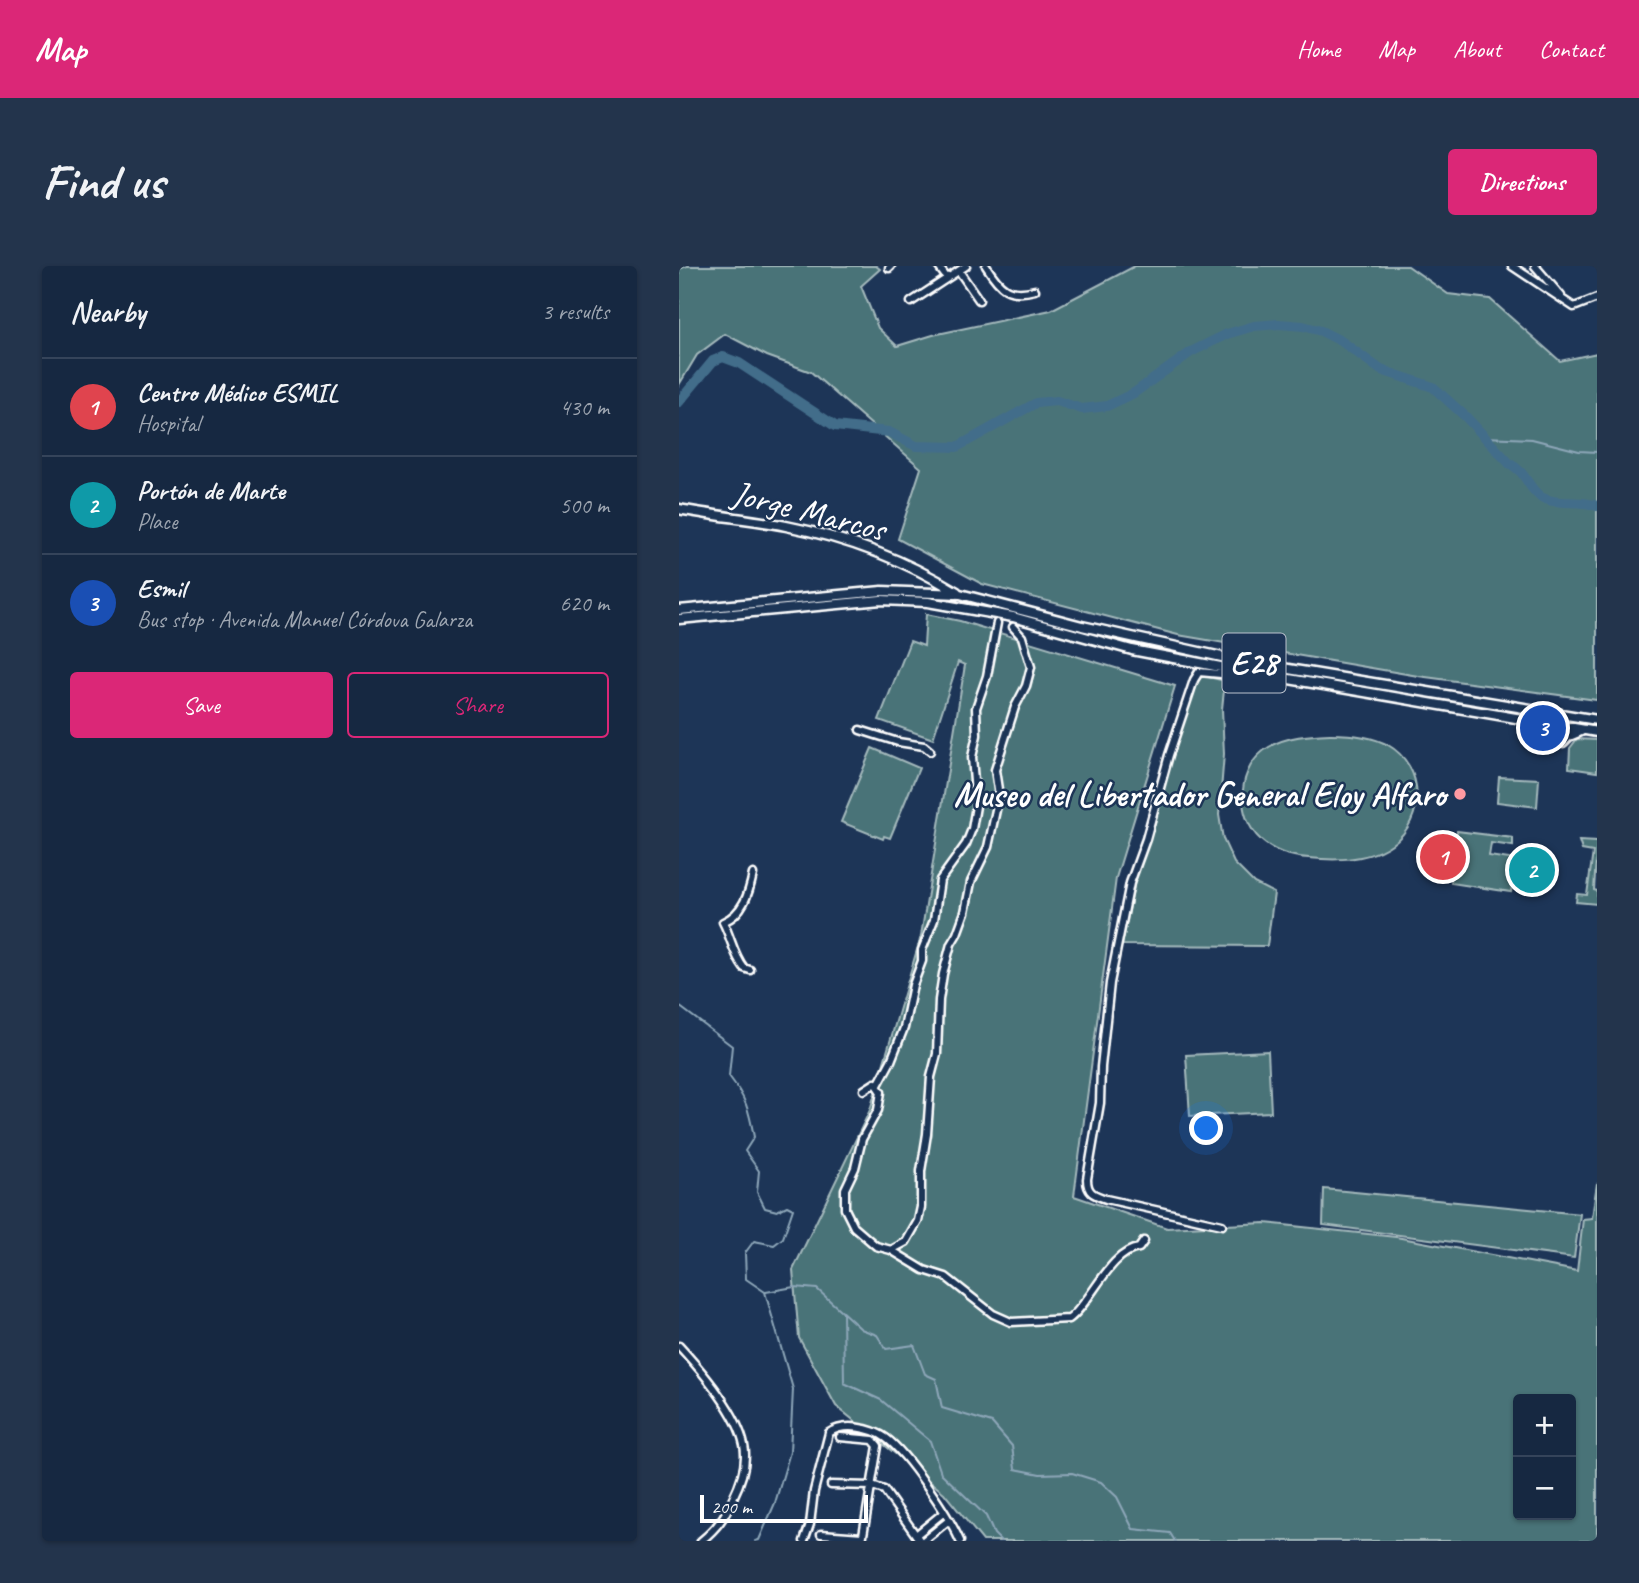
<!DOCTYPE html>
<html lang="en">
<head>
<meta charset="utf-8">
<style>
  :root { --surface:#162841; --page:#23344c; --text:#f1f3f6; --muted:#9ea6b1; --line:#35445a; --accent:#db2777 }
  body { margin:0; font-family:Caveat,sans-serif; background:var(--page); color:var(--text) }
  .controls { position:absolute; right:21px; bottom:21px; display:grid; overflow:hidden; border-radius:7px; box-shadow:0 2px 5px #0004 }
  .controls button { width:63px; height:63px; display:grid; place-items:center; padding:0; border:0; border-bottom:2px solid var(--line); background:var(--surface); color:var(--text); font:35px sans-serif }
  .scale { position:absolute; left:21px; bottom:18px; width:168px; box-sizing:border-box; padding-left:7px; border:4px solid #fff; border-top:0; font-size:19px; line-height:24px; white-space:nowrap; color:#fff; -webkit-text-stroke:5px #1d3557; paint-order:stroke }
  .you { position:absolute; left:528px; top:863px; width:24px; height:24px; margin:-18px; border:5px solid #fff; border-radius:50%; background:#1a73e8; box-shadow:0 0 0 10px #1a73e833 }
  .badge { display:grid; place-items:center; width:46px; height:46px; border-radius:50%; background:var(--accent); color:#fff; font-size:23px; font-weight:700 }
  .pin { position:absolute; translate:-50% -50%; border:4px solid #fff; box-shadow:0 2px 7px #0006 }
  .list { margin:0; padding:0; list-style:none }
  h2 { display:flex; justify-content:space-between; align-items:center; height:91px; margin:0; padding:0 28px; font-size:30px }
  h2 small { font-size:23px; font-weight:400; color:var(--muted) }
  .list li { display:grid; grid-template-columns:46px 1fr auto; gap:21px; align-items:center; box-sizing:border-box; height:98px; padding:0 28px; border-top:2px solid var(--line) }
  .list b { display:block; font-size:26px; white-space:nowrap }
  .list p { margin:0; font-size:23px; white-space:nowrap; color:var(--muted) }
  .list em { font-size:23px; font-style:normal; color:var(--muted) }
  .actions { display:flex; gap:14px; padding:21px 28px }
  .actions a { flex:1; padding:16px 0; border:2px solid var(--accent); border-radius:7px; text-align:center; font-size:24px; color:var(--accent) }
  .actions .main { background:var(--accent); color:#fff }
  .map { position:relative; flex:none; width:918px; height:1275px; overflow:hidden; border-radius:7px }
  header { display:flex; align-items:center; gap:42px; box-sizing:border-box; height:98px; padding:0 35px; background:var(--accent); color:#fff }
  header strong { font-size:33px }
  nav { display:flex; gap:38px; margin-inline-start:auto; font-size:24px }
  .intro { display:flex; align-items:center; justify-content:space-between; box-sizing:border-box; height:168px; padding:0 42px }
  h1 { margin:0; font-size:49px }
  .button { padding:18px 32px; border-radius:7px; background:var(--accent); color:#fff; font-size:24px; font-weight:700 }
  main { display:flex; gap:42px; padding:0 42px }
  aside { flex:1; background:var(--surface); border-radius:7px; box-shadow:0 2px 5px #0004 }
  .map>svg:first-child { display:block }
</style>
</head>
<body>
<header>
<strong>Map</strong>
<nav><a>Home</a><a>Map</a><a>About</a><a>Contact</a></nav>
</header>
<div class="intro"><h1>Find us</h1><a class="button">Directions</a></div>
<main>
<aside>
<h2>Nearby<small>3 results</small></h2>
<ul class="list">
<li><span class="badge" style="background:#e0444e">1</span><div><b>Centro Médico ESMIL</b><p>Hospital</p></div><em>430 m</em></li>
<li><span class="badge" style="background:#0f9aa8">2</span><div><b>Portón de Marte</b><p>Place</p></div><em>500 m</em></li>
<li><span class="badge" style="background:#1a4fb4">3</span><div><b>Esmil</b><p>Bus stop · Avenida Manuel Córdova Galarza</p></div><em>620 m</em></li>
</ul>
<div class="actions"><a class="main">Save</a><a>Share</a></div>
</aside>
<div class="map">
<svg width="918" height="1275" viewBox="0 0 918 1275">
  <rect width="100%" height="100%" fill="#1d3557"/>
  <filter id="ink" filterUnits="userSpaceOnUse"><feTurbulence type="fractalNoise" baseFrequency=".0143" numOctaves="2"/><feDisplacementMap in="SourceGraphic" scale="14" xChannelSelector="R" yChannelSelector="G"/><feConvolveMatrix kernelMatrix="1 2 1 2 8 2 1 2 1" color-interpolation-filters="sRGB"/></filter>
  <g filter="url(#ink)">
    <path fill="#4a7378" stroke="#a4b9bc" stroke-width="2" fill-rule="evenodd" d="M8 0H197L201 3 182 20 199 62 218 80 254 69 372 44 456 0H729L769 28 811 33 881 95 918 87V434L739 410 499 369 303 318 219 273 242 202 132 106 88 90 46 68 18 89 0 119V3Z
      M247 348 281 355 496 420 437 612 395 930 488 962 586 957 717 971 898 1005 904 953 913 952 918 917V1275H304L265 1227 157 1140 120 1072 114 1004 191 844 242 670 286 399 279 396 254 473 200 454 231 375 245 380ZM839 1133H892V1249H839Z
      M521 409 546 415 543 443 545 488 540 549 544 573 555 597 575 617 595 627 588 680 443 679 456 615 474 564 492 494Z
      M652 468C671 468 692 470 709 479 746 500 747 554 713 578 691 594 657 595 630 592 613 591 595 586 582 574 555 549 558 500 590 481 608 470 632 469 652 468Z
      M898 473 918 474V506L890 502 891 482Z
      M193 482 240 502 211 572 205 570 204 573 162 556Z
      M820 511 860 513 858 541 818 536Z
      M778 565 834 572V580L812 577 810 590 837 594 832 626 772 617Z
      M900 575 918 576 915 624 918 625V638L897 636 898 628 908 629 914 586 903 584Z
      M589 785 592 846 511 850 507 789Z
      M645 923 901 948 895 992 644 959Z"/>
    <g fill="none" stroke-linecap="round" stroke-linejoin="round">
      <path stroke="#8ea7b9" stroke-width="2" d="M806 171 853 173 900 185 918 186
        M0 740 53 780 50 810C67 832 70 844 75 871L66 885 80 905 78 926 86 942 98 945 108 940 114 943 104 972 95 979 75 975 66 987 67 1013 86 1026 114 1123 111 1186 96 1237 80 1274 76 1275
        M87 1026 115 1021 138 1023 182 1063 198 1069 207 1083 235 1079 246 1108 257 1113 263 1142 313 1157 333 1180 336 1203 361 1208 393 1207 422 1216 438 1231 454 1263 491 1267 496 1275
        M164 1047 165 1117 202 1134 251 1175 262 1207 307 1250 315 1268 322 1275"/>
      <path stroke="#436d8a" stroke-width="10" d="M0 136 34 95 44 91 60 97 156 160 210 166 237 180 278 181 357 137 378 135 403 143 428 140 455 127 512 86 548 68 575 60 600 58 624 60 642 65 662 75 702 104 754 121 787 151 831 198C848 206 848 222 862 231 878 240 900 233 918 240"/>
      <defs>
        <path id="minor" d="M259 0 268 12
          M307 0C321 22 329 31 356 24
          M833 0 895 41 918 32
          M856 0 882 30
          M210 2 212 0
          M280 5 300 34
          M232 36 287 0
          M181 464 219 476 245 480 251 485
          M71 704 65 702C54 688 52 671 44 656 64 648 70 627 74 608
          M199 819 212 795 225 762 234 719 243 695V684L255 654 261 614 287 578 293 563 297 540 293 491 298 469 297 442 308 410 318 357
          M185 824 196 817 202 826 199 844 183 873 176 902 166 923V943L175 961 197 980 212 984 245 1004 267 1011 314 1048 332 1056 390 1053C412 1037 431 985 460 982L465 975
          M543 959 427 933C415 929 408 927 408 913L421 837 422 801 431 717 451 617 467 573 490 489 515 414 520 406 542 408 557 413
          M212 984 227 976 239 955 242 941V905L248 868 252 811 258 788 260 734 264 708 272 678 278 668 286 646 292 616 309 581 320 530 316 504 336 441 347 420 352 401 343 371 334 361
          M0 1080C23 1105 67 1156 66 1190 66 1204 60 1220 54 1232 46 1251 38 1262 22 1275
          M161 1171 194 1174 199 1180 183 1275
          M152 1219 193 1220 205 1224 241 1275
          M142 1268 183 1271
          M237 1269 264 1247
          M125 1275 131 1258 135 1225 150 1167C165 1156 193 1162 207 1172 229 1188 270 1250 281 1275
          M244 1275 269 1255"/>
        <path id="major" d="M0 243C36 250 72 253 107 260 168 272 226 294 278 326
          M0 344 203 325 281 328 403 360 561 395 918 454
          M0 353 202 334 249 336 334 351 453 384 552 403 918 466
          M859 457 871 471
          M884 476 890 470 902 465"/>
      </defs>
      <use href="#minor" stroke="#fff" stroke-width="11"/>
      <use href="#major" stroke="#fff" stroke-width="13"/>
      <use href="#minor" stroke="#1d3557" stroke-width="6"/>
      <use href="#major" stroke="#1d3557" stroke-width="8"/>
    </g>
  </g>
  <circle fill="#ff9aa2" stroke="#1d3557" stroke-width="2.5" cx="781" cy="528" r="7"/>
  <g text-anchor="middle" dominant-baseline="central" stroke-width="5" stroke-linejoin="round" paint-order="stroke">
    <rect fill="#1d3557" stroke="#bbc2cd" stroke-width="2" x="543.5" y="367.5" width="63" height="59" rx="5"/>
    <g font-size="33" font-weight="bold" fill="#fff">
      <text x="575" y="397">E28</text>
    </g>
    <g font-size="35" fill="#fff" stroke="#1d3557">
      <text transform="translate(130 245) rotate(14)">Jorge Marcos</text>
    </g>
    <g font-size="35" font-weight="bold" fill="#fff" stroke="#1d3557" text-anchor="end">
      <text x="767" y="528">Museo del Libertador General Eloy Alfaro</text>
    </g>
  </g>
</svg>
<div class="controls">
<button>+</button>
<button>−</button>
</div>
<div class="scale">200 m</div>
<div class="you"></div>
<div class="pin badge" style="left:764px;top:591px;background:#e0444e">1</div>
<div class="pin badge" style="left:853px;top:604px;background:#0f9aa8">2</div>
<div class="pin badge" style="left:864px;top:462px;background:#1a4fb4">3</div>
</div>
</main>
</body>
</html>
